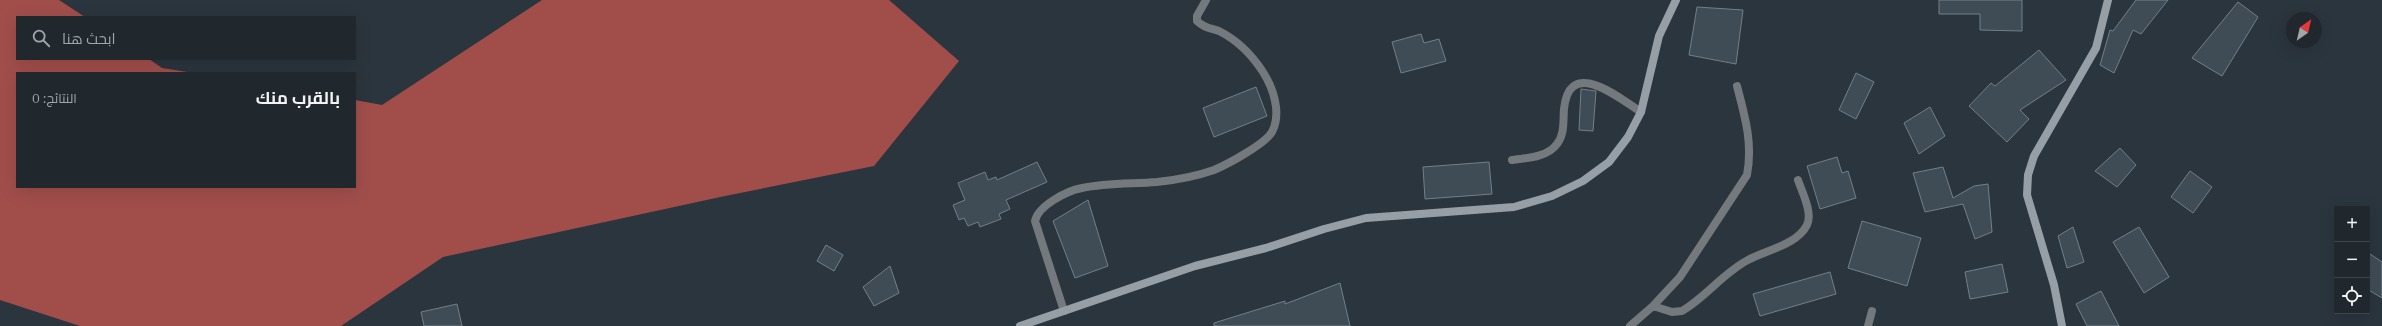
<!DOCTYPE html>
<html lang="ar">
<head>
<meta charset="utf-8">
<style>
  :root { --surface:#20282e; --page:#2d343a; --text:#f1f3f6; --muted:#a2a6aa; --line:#3d444a }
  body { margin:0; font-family:"IBM Plex Serif",Cairo,serif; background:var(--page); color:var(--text); direction:rtl }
  .controls { position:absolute; right:12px; bottom:12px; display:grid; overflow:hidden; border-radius:0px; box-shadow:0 4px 16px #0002 }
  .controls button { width:36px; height:36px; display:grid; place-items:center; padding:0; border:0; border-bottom:1px solid var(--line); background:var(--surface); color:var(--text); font:20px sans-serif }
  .compass { position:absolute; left:2286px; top:12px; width:36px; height:36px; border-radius:50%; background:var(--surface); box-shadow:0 4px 16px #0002; rotate:34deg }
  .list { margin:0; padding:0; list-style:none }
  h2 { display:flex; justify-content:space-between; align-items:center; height:52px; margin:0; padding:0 16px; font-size:17px }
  h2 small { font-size:13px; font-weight:400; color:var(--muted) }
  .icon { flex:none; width:22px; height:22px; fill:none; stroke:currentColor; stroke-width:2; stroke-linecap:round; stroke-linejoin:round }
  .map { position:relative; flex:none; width:2382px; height:326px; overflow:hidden; direction:ltr }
  .search { position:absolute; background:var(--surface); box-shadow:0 4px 16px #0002; left:16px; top:16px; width:340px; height:44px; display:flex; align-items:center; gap:10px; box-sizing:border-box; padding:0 14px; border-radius:0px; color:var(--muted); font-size:15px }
  .panel { position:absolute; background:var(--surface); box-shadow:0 4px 16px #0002; left:16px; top:72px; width:340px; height:116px; border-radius:0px; direction:rtl }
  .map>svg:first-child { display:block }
</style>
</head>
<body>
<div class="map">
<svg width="2382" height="326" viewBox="0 0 2382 326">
  <rect width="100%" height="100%" fill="#2b353e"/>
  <path fill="#a14e4b" d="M0 0H59L85 17H17V59H149L162 68 194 73H17V187H355V100L382 105 542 0H889L959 61 874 166 725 196 443 257 341 326H80L0 300Z"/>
  <path fill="#404c55" stroke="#727f89" d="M1939 0H2022V31L1980 30V14H1939Z
    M2136 0H2168L2141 34 2133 30 2114 73 2100 65 2110 30 2113 31Z
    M2238 2 2258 17 2222 76 2192 58Z
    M1697 7 1743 10 1736 64 1689 55Z
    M1421 34 1424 43 1439 39 1446 61 1401 73 1392 42Z
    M2039 50 2066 80 2020 110 2029 119 2007 142 1969 106 1991 83 1995 86Z
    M1856 73 1874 82 1856 119 1839 110Z
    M1256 87 1267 116 1214 137 1203 108Z
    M1581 89 1596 91 1593 131 1579 130Z
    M1930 107 1945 136 1919 154 1904 123Z
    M2120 148 2136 165 2117 187 2095 171Z
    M1837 157 1842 173 1848 171 1856 198 1820 209 1807 166Z
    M1037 162 1047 182 1006 200 1010 209 999 214 1001 219 980 227 978 222 968 226 964 218 959 220 953 205 965 200 958 183 985 172 988 180 996 177 997 180Z
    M1489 162 1492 194 1425 199 1423 167Z
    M1943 167 1953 198 1974 186 1988 184 1992 232 1975 239 1963 204 1925 212 1913 173Z
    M2190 171 2212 187 2193 213 2171 197Z
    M1088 200 1108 266 1075 278 1053 221Z
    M1862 221 1921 238 1907 286 1848 268Z
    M2073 227 2084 262 2067 268 2058 236Z
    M2139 227 2169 277 2144 293 2113 242Z
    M826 245 843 255 834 271 817 261Z
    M2367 252 2382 262V298L2367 289Z
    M2002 264 2008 292 1970 299 1965 272Z
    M890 266 899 293 874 306 863 287Z
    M1830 272 1836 294 1760 316 1753 294Z
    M1340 283 1350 326H1214V323L1285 301V304Z
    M2101 291 2119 326H2087L2076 304Z
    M457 304 462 326H424L421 312Z"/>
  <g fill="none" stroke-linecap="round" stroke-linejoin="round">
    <path stroke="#73797d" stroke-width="8" d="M1512 160C1527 158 1548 157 1557 144 1565 134 1563 120 1564 109 1569 56 1619 98 1641 112
      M1653 306 1672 312 1682 311C1706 297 1723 273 1748 260 1766 250 1797 245 1807 225 1813 213 1802 192 1798 180
      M1064 311 1035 221C1038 206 1066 191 1082 188 1107 183 1132 184 1157 182 1176 180 1197 176 1214 170 1228 164 1265 144 1272 132 1282 113 1273 88 1263 72 1252 55 1237 40 1219 31 1210 28 1204 28 1197 21V16L1206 0
      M1630 326 1653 306 1680 277 1747 175C1753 143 1745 117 1737 86
      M1868 326 1872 311"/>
    <path stroke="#979fa6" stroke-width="8" d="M1020 326 1195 266 1266 248 1324 229 1366 218 1514 207 1552 196 1583 181 1609 162 1628 137 1641 112 1659 36 1676 0
      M2062 326 2054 285 2027 195 2028 175 2034 156 2096 48 2108 0"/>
  </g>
</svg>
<div class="controls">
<button>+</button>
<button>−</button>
<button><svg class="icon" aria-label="locate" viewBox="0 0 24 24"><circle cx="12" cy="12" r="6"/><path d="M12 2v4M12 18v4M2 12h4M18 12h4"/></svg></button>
</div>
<svg class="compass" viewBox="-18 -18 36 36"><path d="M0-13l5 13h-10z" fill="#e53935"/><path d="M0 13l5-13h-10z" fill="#a2a6aa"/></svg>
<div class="search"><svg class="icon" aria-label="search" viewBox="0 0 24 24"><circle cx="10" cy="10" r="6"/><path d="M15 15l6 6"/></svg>ابحث هنا</div>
<section class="panel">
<h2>بالقرب منك<small>النتائج: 0</small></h2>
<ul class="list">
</ul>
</section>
</div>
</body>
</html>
